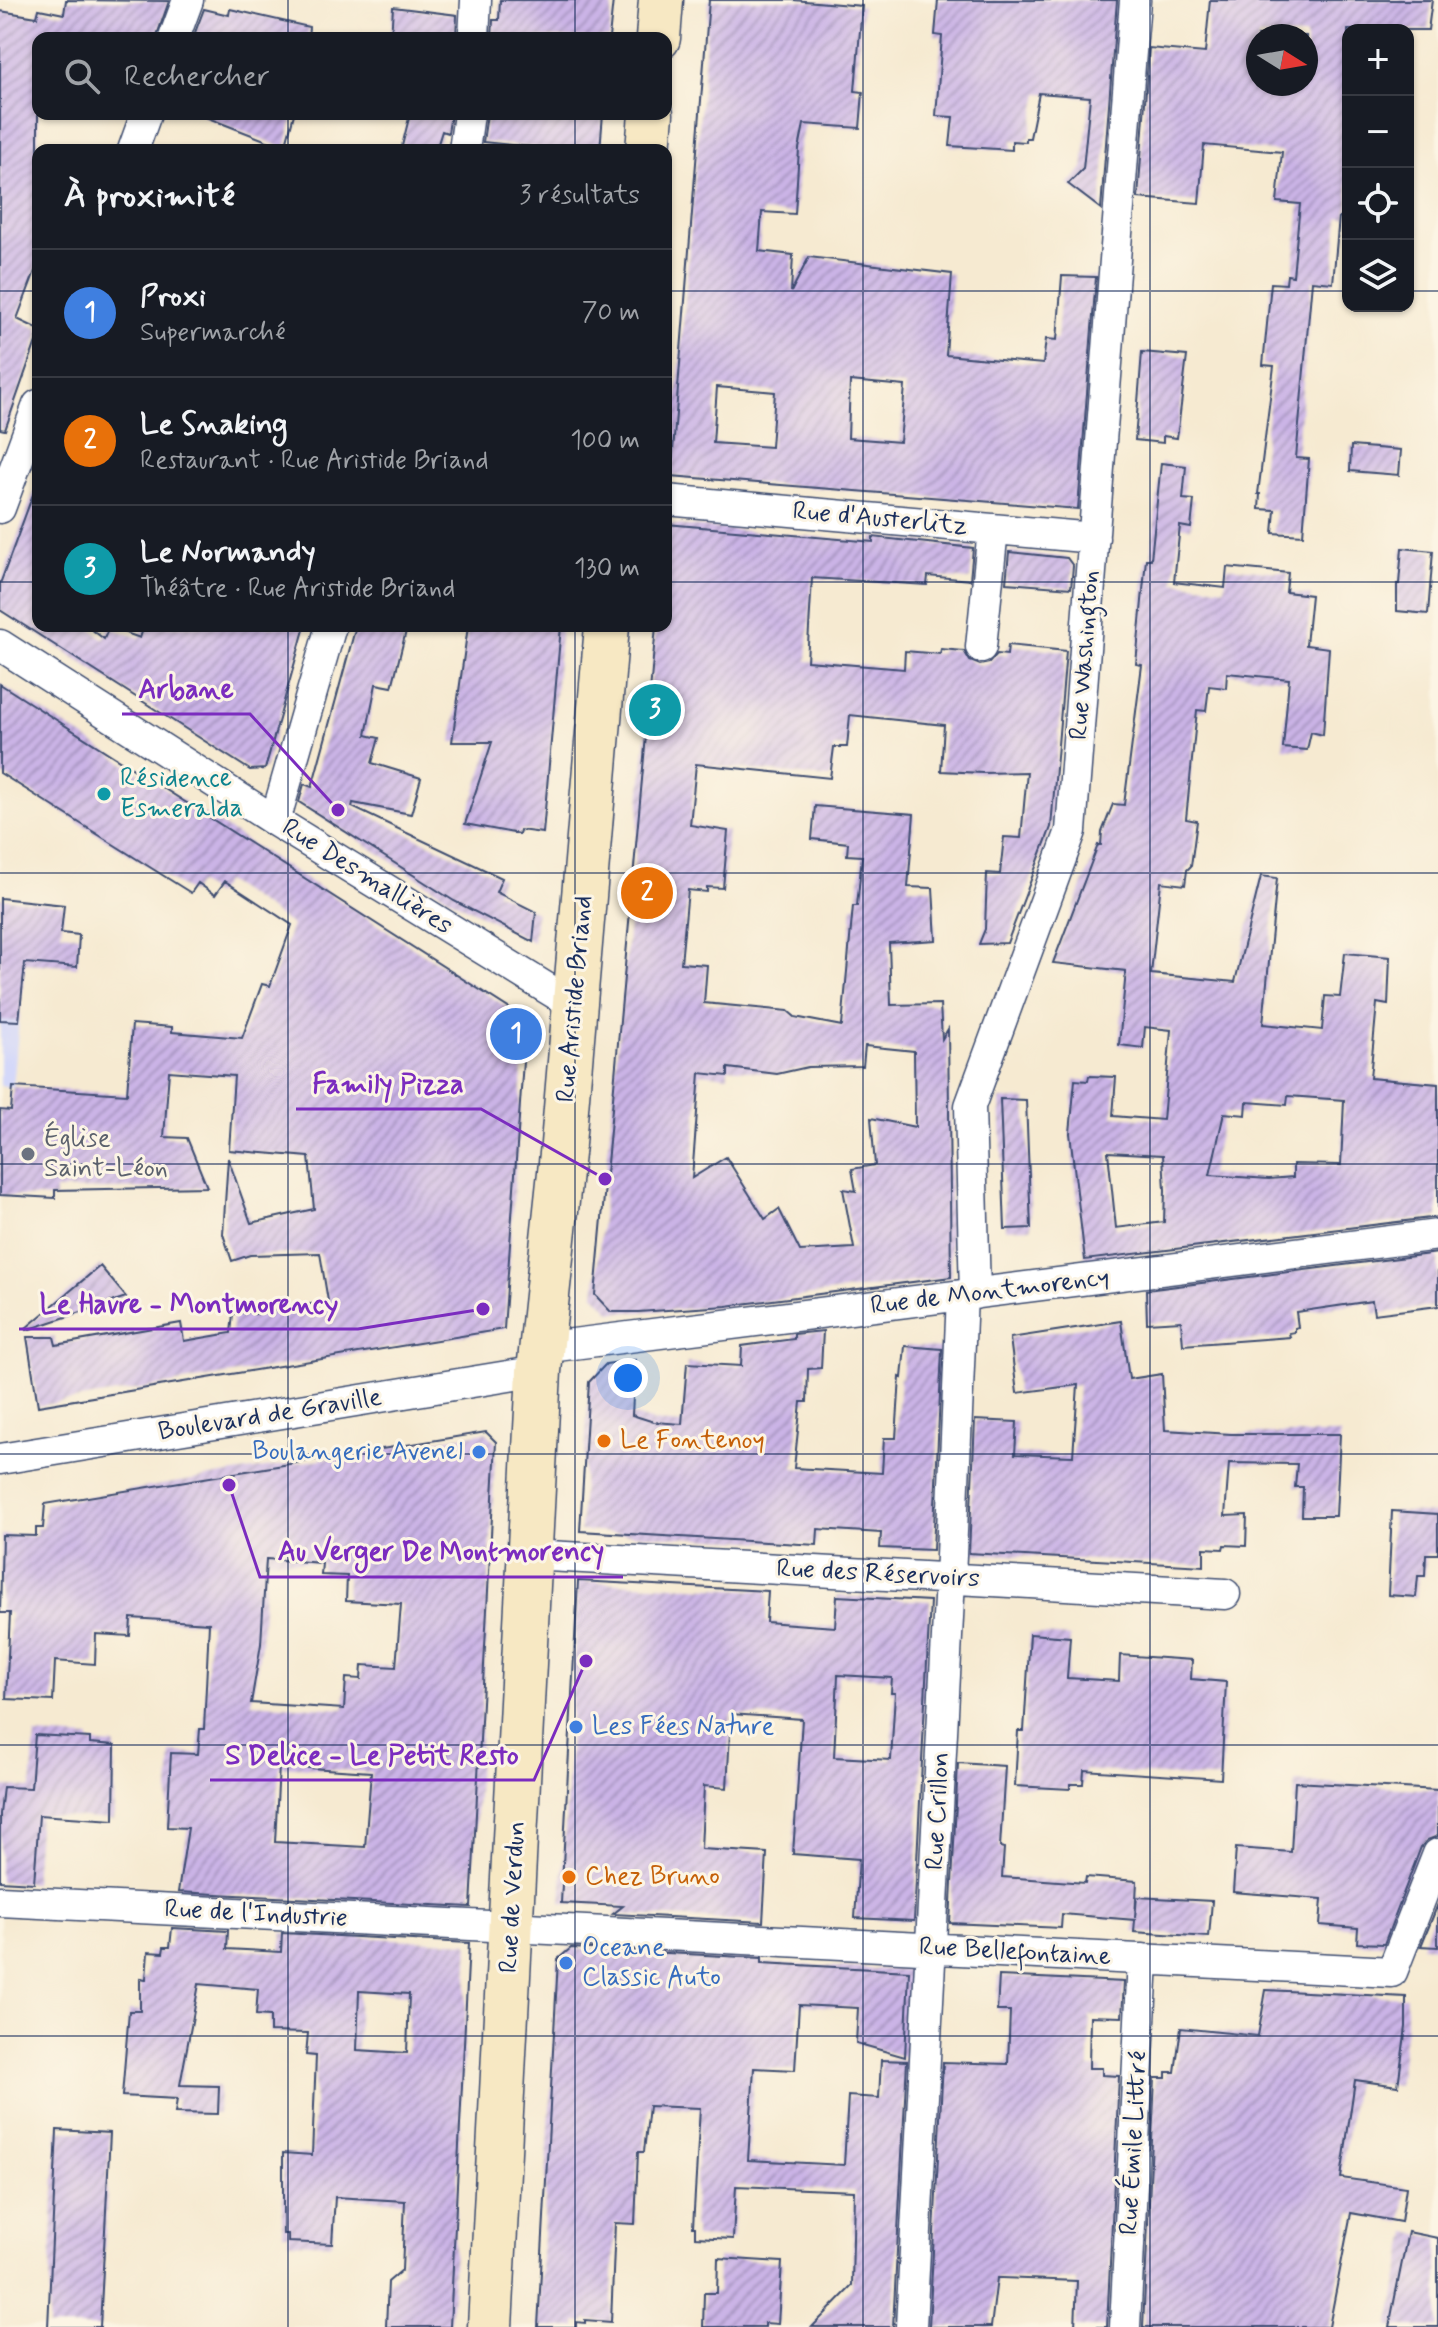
<!DOCTYPE html>
<html lang="fr">
<head>
<meta charset="utf-8">
<style>
  :root { --surface:#171b24; --page:#20242c; --text:#f1f3f6; --muted:#9ea1a6; --line:#363941; --accent:#d1495b }
  body { margin:0; font-family:Mynerve,sans-serif; background:var(--page); color:var(--text) }
  .controls { position:absolute; right:24px; top:24px; display:grid; overflow:hidden; border-radius:16px; box-shadow:0 2px 6px #0004 }
  .controls button { width:72px; height:72px; display:grid; place-items:center; padding:0; border:0; border-bottom:2px solid var(--line); background:var(--surface); color:var(--text); font:40px sans-serif }
  .compass { position:absolute; left:1246px; top:24px; width:72px; height:72px; border-radius:50%; background:var(--surface); box-shadow:0 2px 6px #0004; rotate:101deg }
  .you { position:absolute; left:628px; top:1378px; width:28px; height:28px; margin:-20px; border:6px solid #fff; border-radius:50%; background:#1a73e8; box-shadow:0 0 0 12px #1a73e833 }
  .badge { display:grid; place-items:center; width:52px; height:52px; border-radius:50%; background:var(--accent); color:#fff; font-size:26px; font-weight:700 }
  .pin { position:absolute; translate:-50% -50%; border:4px solid #fff; box-shadow:0 2px 8px #0006 }
  .list { margin:0; padding:0; list-style:none }
  h2 { display:flex; justify-content:space-between; align-items:center; height:104px; margin:0; padding:0 32px; font-size:34px }
  h2 small { font-size:26px; font-weight:400; color:var(--muted) }
  .list li { display:grid; grid-template-columns:52px 1fr auto; gap:24px; align-items:center; box-sizing:border-box; height:128px; padding:0 32px; border-top:2px solid var(--line) }
  .list b { display:block; font-size:30px; white-space:nowrap }
  .list p { margin:0; font-size:26px; white-space:nowrap; color:var(--muted) }
  .list em { font-size:26px; font-style:normal; color:var(--muted) }
  .icon { flex:none; width:44px; height:44px; fill:none; stroke:currentColor; stroke-width:2; stroke-linecap:round; stroke-linejoin:round }
  .map { position:relative; flex:none; width:1438px; height:2327px; overflow:hidden }
  .search { position:absolute; background:var(--surface); box-shadow:0 2px 6px #0004; left:32px; top:32px; width:640px; height:88px; display:flex; align-items:center; gap:20px; box-sizing:border-box; padding:0 28px; border-radius:16px; color:var(--muted); font-size:30px }
  .panel { position:absolute; background:var(--surface); box-shadow:0 2px 6px #0004; left:32px; top:144px; width:640px; height:488px; border-radius:16px }
  .map>svg:first-child { display:block }
</style>
</head>
<body>
<div class="map">
<svg width="1438" height="2327" viewBox="0 0 1438 2327">
  <defs>
    <pattern id="building-hatch" width="6" height="6" patternUnits="userSpaceOnUse" patternTransform="scale(2)"><rect width="6" height="6" fill="#cbb4e6"/><path d="M-1 1l2-2M0 6l6-6M5 7l2-2" fill="none" stroke="#a493be"/></pattern>
  </defs>
  <rect width="100%" height="100%" fill="#fcf5e5"/>
  <filter id="ink" filterUnits="userSpaceOnUse"><feTurbulence type="fractalNoise" baseFrequency=".0125" numOctaves="2"/><feDisplacementMap in="SourceGraphic" scale="16" xChannelSelector="R" yChannelSelector="G"/><feConvolveMatrix kernelMatrix="1 2 1 2 8 2 1 2 1" color-interpolation-filters="sRGB"/></filter>
  <filter id="wash" filterUnits="userSpaceOnUse"><feTurbulence type="fractalNoise" baseFrequency=".006" numOctaves="4" result="noise"/><feDisplacementMap in="SourceGraphic" scale="32" xChannelSelector="R" yChannelSelector="G"/><feGaussianBlur stdDeviation="1.8" result="paint"/><feColorMatrix in="noise" values="0 0 0 0 0 0 0 0 0 0 0 0 0 0 0 0 0 1.4 0 .05"/><feComposite in="paint" operator="in"/></filter>
  <g filter="url(#wash)">
    <rect width="100%" height="100%" fill="#f6ead1"/>
    <path fill="#d4d8f9" d="M0 996 21 998 13 1087 0 1086Z"/>
    <g id="blocks">
      <path fill="url(#building-hatch)" fill-rule="evenodd" d="M66 0 169 1 156 38H38V263L17 319 38 329V336L5 430 0 429V11L37 17 39 9 64 14Z
        M500 0H613L609 38H492L493 20H499Z
        M709 0H793L862 6 855 91 863 92 860 128 804 124 799 149 795 214 762 212 759 251 793 255 791 292 809 257 952 274 946 355 1043 364 1046 339 1057 340 1062 276 1096 277 1078 509 671 476ZM850 381 905 386 900 442 848 438ZM717 387 775 392 771 447 713 443Z
        M938 0H1117L1101 209 1068 184 1083 169 1090 97 1039 93 1030 138H1026V142L1012 141V150L950 146 953 117 936 116 942 36 935 35Z
        M1210 0H1432L1428 30H1348V202L1347 217H1339L1333 283 1312 281 1296 458 1309 459 1303 535 1273 533 1275 510 1259 509 1260 494H1258L1274 366 1263 365 1271 283 1286 284 1287 275 1293 276 1300 204 1277 202 1282 152 1204 145 1199 203 1138 198 1149 48 1205 53ZM1258 36H1306V84H1258Z
        M393 7 457 15 456 38H391Z
        M204 9 229 15 230 9 309 27 308 38H193Z
        M203 114H294L285 148 203 116Z
        M410 114H451L448 133 442 131 436 150H401Z
        M487 114H603L600 150H561L483 142Z
        M1142 352 1187 356 1177 438 1163 436V443L1135 440Z
        M1351 446 1401 450 1399 475 1350 471Z
        M1161 463 1186 466 1183 499 1194 500 1191 528 1180 526 1174 582 1225 588 1227 567 1288 573 1286 592 1311 595 1306 645 1329 648 1323 735 1311 732 1307 750 1283 748 1289 679 1227 673 1226 688 1209 686 1206 711 1197 710 1186 819 1197 821 1191 866 1187 870 1185 885 1161 882 1151 974 1235 982 1261 876 1277 878 1263 1024 1322 1030 1325 996 1340 997 1345 953 1390 957 1388 1005 1377 1003 1370 1078 1438 1084V1217L1085 1260 1070 1133 1075 1080 1088 1081 1089 1076 1116 1077 1113 1116 1163 1120 1171 1030 1145 1027 1143 1048 1119 1045 1126 971 1053 963 1098 845H1101L1102 832 1113 804 1124 805 1142 665 1136 664 1146 559H1151ZM1288 1096 1344 1100 1341 1165 1293 1164V1177L1269 1179 1210 1175 1224 1113 1246 1115 1247 1102 1287 1105ZM1108 1152 1163 1155 1165 1190 1164 1222 1116 1228Z
        M35 489H38V626H87L104 639 109 627 140 638 144 626H305L265 769 250 770 0 610V584Z
        M666 524 873 542V537L973 548 970 580 928 576 927 585 812 578 807 661 904 669 905 651 940 654 941 649 964 651 970 661 980 665 989 663 997 654 1007 655 1008 645 1066 651 1051 827 1007 943 979 944 985 929 987 873 1000 874 1004 837 1021 838 1027 772 983 773 941 771 944 725 850 715 847 747H834L830 778 696 764 690 825 728 831 723 888 707 887V892L688 890 681 963 707 965 704 1003 788 1011 795 1017 842 1026 853 906H857L862 856 847 855 848 843 812 839 815 806 914 814 908 887 933 888 936 940 889 943 891 1005 940 1004 942 1039 948 1029 951 1277 726 1306 638 1312H611L595 1295 656 626 666 627ZM865 1046 914 1051 915 1127 871 1118 875 1165 852 1169 856 1191 843 1189 854 1248 800 1251 779 1209 765 1219 726 1157 692 1178 700 1073 728 1076V1068L777 1074 808 1067 863 1066Z
        M1402 548 1433 551 1428 614 1397 611V584H1399Z
        M1009 552 1067 558 1073 566 1071 588 1006 583Z
        M356 626H393L392 629 406 631 392 687 376 684 366 735 379 738 372 763 421 778 411 814 353 803 352 807 502 878 496 892 536 912 533 942 454 901 299 802 304 784 312 787Z
        M468 626H561L543 833 520 830 519 834 465 824 492 742H452Z
        M0 684 513 1011 525 1033 504 1329 38 1406 27 1337H54L56 1345 181 1323 184 1341 231 1333 233 1314 253 1311 254 1314 328 1301 320 1253 250 1255 232 1261 223 1234 228 1158 251 1223 314 1209 309 1157 229 1150 234 1076 169 1071 164 1137 187 1138 207 1187 55 1190V1198L0 1195V1110L11 1111 13 1087 127 1094 132 1024 172 1027V1032L242 1038 262 984 270 986 292 925 225 881 215 895 198 883 191 893 0 773Z
        M0 898 64 905 61 933 79 935 77 967 25 963 19 1021 0 1020Z
        M1000 1099 1026 1100 1031 1228 1005 1229Z
        M1438 1253V1306L1374 1314 1372 1301 1296 1312 1298 1327 1295 1328V1332L1289 1333 1290 1337 1183 1345 1181 1321 1147 1323 1146 1290Z
        M100 1266 126 1297 27 1330 26 1328Z
        M1121 1321 1129 1379 1162 1374 1165 1430 1231 1434H1340L1336 1516H1302L1303 1487H1295L1297 1464 1229 1463 1225 1516 1247 1515 1246 1546 1224 1545 1223 1549 1204 1548V1566L969 1553 975 1420 1017 1422 1015 1454 1073 1456 1078 1385 1017 1393 1010 1338Z
        M823 1331 821 1368 808 1369 807 1402H801L794 1468 882 1473 884 1438H896L900 1377 902 1378 905 1346 942 1349 933 1550 880 1548 881 1533 818 1529 817 1545 580 1531 589 1382 606 1364 635 1360 632 1415 654 1422 682 1424 687 1363 741 1366 742 1346 794 1339V1334Z
        M486 1432 496 1442 471 1907 178 1892 188 1828 167 1827 171 1753 198 1754 200 1729H204L209 1623 131 1618 130 1636 96 1634 95 1664 55 1661 53 1701 6 1699 10 1613H0L2 1535 36 1536V1528H43L45 1504ZM266 1559 322 1563 321 1575 347 1576 346 1601 401 1604 396 1667 362 1665 361 1679 346 1678 344 1709 251 1703 261 1644ZM279 1766 371 1772 365 1847 275 1842Z
        M1392 1511 1438 1514V1554H1426L1425 1576H1418L1416 1597 1388 1595Z
        M578 1581 768 1591 766 1622 835 1627 837 1596 930 1601 914 1921 855 1918 859 1859 793 1854 802 1719 731 1714 727 1788 704 1786 701 1849 767 1853 763 1922 613 1914 623 1906 561 1903ZM838 1675 892 1678 891 1693H895L891 1760 834 1757Z
        M1030 1634 1070 1637 1067 1678 1119 1681 1120 1655 1192 1660 1191 1679 1226 1682 1221 1779 1084 1770 1083 1784H1070V1789L1015 1786 1018 1731H1024Z
        M35 1735 90 1738V1743L115 1745 114 1820 39 1815 34 1883 0 1881V1814L3 1787 31 1788Z
        M958 1763 1005 1766 1000 1847 1004 1848 1002 1877 1085 1883 1086 1877 1137 1881 1135 1918 1137 1897 1212 1901 1209 1937 1134 1932 1135 1920 1062 1914 1061 1928 950 1923Z
        M1295 1782 1438 1790V1836L1427 1840 1421 1847 1384 1944 1357 1943 1358 1928 1320 1925 1322 1899 1233 1892 1236 1848 1291 1852Z
        M1438 1904V1947L1421 1946Z
        M172 1928 228 1931 227 1949 281 1952 282 1933 469 1943 450 2327H386L388 2282 402 2270 405 2201 335 2197 332 2244 288 2242V2234H283V2153L312 2155 316 2056 306 2055 308 2033 270 2032V2016L256 2015 258 1989 199 1984 180 2085 219 2086 218 2114 175 2113 177 2099 122 2096 129 2011H140V1978L146 1979 148 1952 163 1953 164 1947H170ZM359 1991 409 1994 407 2053 357 2050Z
        M571 1948 762 1958V1963L909 1971 905 2057 856 2043 858 2008 799 2005 795 2070 754 2068 748 2160 844 2165 848 2096 879 2098 881 2060 907 2061 893 2327H812L852 2286 854 2191 736 2186 733 2239 695 2237V2227H693L700 2108 649 2106 644 2152H638L635 2224 615 2223 611 2322 585 2320V2323L576 2322V2327H538L558 1959Z
        M999 1976 1124 1982 1122 2017 1090 2016 1089 2068H1102V2075L1119 2076 1107 2327H1075L1077 2281 1002 2278H997L991 2327H929L943 2062 1008 2064 1010 2011H997Z
        M1266 1990 1406 1997V2027L1398 2086 1355 2080 1341 2178 1406 2187 1401 2222 1351 2213 1329 2327H1143L1155 2078H1166V2072H1175L1181 2028 1258 2036Z
        M57 2130 110 2133 100 2327H48Z
        M1408 2232 1438 2238V2327H1389Z
        M718 2258 782 2262 778 2324 765 2323V2327H703L704 2293H717Z"/>
    </g>
  </g>
  <g filter="url(#ink)">
    <use href="#blocks" fill-opacity="0" stroke="#3c4b6f" stroke-width="2"/>
    <g fill="none" stroke-linecap="round" stroke-linejoin="round">
      <defs>
        <path id="street" d="M174 38 188 0
          M474 38 476 0
          M133 150 146 114
          M464 150 469 114
          M666 500 1094 538
          M0 508 38 405
          M0 645 275 821 574 1005
          M981 647 993 529
          M275 821 331 626
          M975 1294 970 1106 1071 831 1135 0
          M541 1348 1438 1235
          M0 1459 539 1371
          M530 1555 1225 1594
          M0 1901 1392 1972 1438 1854
          M911 2327 950 1579 962 1295
          M1125 2327 1143 1959"/>
        <path id="secondary" d="M658 38 661 0
          M648 150 651 114
          M490 2327 539 1371 563 1144 607 626"/>
      </defs>
      <use href="#street" stroke="#3c4b6f" stroke-width="33"/>
      <use href="#secondary" stroke="#3c4b6f" stroke-width="47"/>
      <use href="#street" stroke="#fff" stroke-width="30"/>
      <use href="#secondary" stroke="#f7e8c3" stroke-width="44"/>
    </g>
  </g>
  <path fill="none" stroke="#1b2f5e" stroke-width="2" stroke-opacity="0.55" d="M288 0V38M575 0V38M863 0V2327M1150 0V2327M288 114V150M575 114V150M0 291H38M666 291H1348M1408 291H1438M0 582H38M666 582H1438M288 626V2327M575 626V2327M0 873H1438M0 1164H1438M0 1454H1438M0 1745H1438M0 2036H1438"/>
  <circle fill="#0f9aa8" stroke="#fcf5e5" stroke-width="3" cx="104" cy="794" r="8"/>
  <circle fill="#6b7280" stroke="#fcf5e5" stroke-width="3" cx="28" cy="1154" r="8"/>
  <g fill="#e8710a" stroke="#fcf5e5" stroke-width="3">
    <circle cx="604" cy="1441" r="8"/>
    <circle cx="569" cy="1877" r="8"/>
  </g>
  <g fill="#3f7fe0" stroke="#fcf5e5" stroke-width="3">
    <circle cx="479" cy="1452" r="8"/>
    <circle cx="576" cy="1727" r="8"/>
    <circle cx="566" cy="1963" r="8"/>
  </g>
  <g text-anchor="middle" dominant-baseline="central" stroke-width="6" stroke-linejoin="round" paint-order="stroke">
    <g font-size="26" fill="#1b2f5e" stroke="#fcf5e5">
      <text transform="translate(880 519) rotate(5)">Rue d'Austerlitz</text>
      <text transform="translate(1085 655) rotate(-86)">Rue Washington</text>
      <text transform="translate(367 877) rotate(32)">Rue Desmallières</text>
      <text transform="translate(575 999) rotate(-85)">Rue Aristide Briand</text>
      <text transform="translate(990 1292) rotate(-7)">Rue de Montmorency</text>
      <text transform="translate(270 1415) rotate(-9)">Boulevard de Graville</text>
      <text transform="translate(878 1574) rotate(3)">Rue des Réservoirs</text>
      <text transform="translate(938 1811) rotate(-87)">Rue Crillon</text>
      <text transform="translate(513 1897) rotate(-87)">Rue de Verdun</text>
      <text transform="translate(256 1914) rotate(3)">Rue de l'Industrie</text>
      <text transform="translate(1015 1952) rotate(3)">Rue Bellefontaine</text>
      <text transform="translate(1134 2143) rotate(-87)">Rue Émile Littré</text>
    </g>
    <g font-size="26" fill="#0d838f" stroke="#fcf5e5" text-anchor="start">
      <text x="120" y="779">Résidence<tspan x="120" dy="30">Esmeralda</tspan></text>
    </g>
    <g font-size="26" fill="#5b616d" stroke="#fcf5e5" text-anchor="start">
      <text x="44" y="1139">Église<tspan x="44" dy="30">Saint-Léon</tspan></text>
    </g>
    <g font-size="26" fill="#c56008" stroke="#fcf5e5" text-anchor="start">
      <text x="620" y="1441">Le Fontenoy</text>
      <text x="585" y="1877">Chez Bruno</text>
    </g>
    <g font-size="26" fill="#366cbe" stroke="#fcf5e5" text-anchor="start">
      <text x="463" y="1452" text-anchor="end">Boulangerie Avenel</text>
      <text x="592" y="1727">Les Fées Nature</text>
      <text x="582" y="1948">Oceane<tspan x="582" dy="30">Classic Auto</tspan></text>
    </g>
  </g>
  <path fill="none" stroke="#7b2cbf" stroke-width="3" d="M338 810L250 714H122M605 1179L481 1109H296M483 1309L358 1329H19M229 1485L260 1577H623M586 1661L534 1780H210"/>
  <g fill="#7b2cbf" stroke="#fcf5e5" stroke-width="3">
    <circle cx="338" cy="810" r="8"/>
    <circle cx="605" cy="1179" r="8"/>
    <circle cx="483" cy="1309" r="8"/>
    <circle cx="229" cy="1485" r="8"/>
    <circle cx="586" cy="1661" r="8"/>
  </g>
  <g font-size="28" text-anchor="middle" font-weight="bold" fill="#7b2cbf" stroke="#fcf5e5" stroke-width="6" stroke-linejoin="round" paint-order="stroke">
    <text x="186" y="698">Arbane</text>
    <text x="388" y="1093">Family Pizza</text>
    <text x="189" y="1313">Le Havre - Montmorency</text>
    <text x="441" y="1560">Au Verger De Montmorency</text>
    <text x="372" y="1764">S Delice - Le Petit Resto</text>
  </g>
</svg>
<div class="controls">
<button>+</button>
<button>−</button>
<button><svg class="icon" aria-label="locate" viewBox="0 0 24 24"><circle cx="12" cy="12" r="6"/><path d="M12 2v4M12 18v4M2 12h4M18 12h4"/></svg></button>
<button><svg class="icon" aria-label="layers" viewBox="0 0 24 24"><path d="M12 4l9 5-9 5-9-5zM3 14l9 5 9-5"/></svg></button>
</div>
<svg class="compass" viewBox="-18 -18 36 36"><path d="M0-13l5 13h-10z" fill="#e53935"/><path d="M0 13l5-13h-10z" fill="#9ea1a6"/></svg>
<div class="you"></div>
<div class="pin badge" style="left:516px;top:1034px;background:#3f7fe0">1</div>
<div class="pin badge" style="left:647px;top:893px;background:#e8710a">2</div>
<div class="pin badge" style="left:655px;top:710px;background:#0f9aa8">3</div>
<div class="search"><svg class="icon" aria-label="search" viewBox="0 0 24 24"><circle cx="10" cy="10" r="6"/><path d="M15 15l6 6"/></svg>Rechercher</div>
<section class="panel">
<h2>À proximité<small>3 résultats</small></h2>
<ul class="list">
<li><span class="badge" style="background:#3f7fe0">1</span><div><b>Proxi</b><p>Supermarché</p></div><em>70 m</em></li>
<li><span class="badge" style="background:#e8710a">2</span><div><b>Le Snaking</b><p>Restaurant · Rue Aristide Briand</p></div><em>100 m</em></li>
<li><span class="badge" style="background:#0f9aa8">3</span><div><b>Le Normandy</b><p>Théâtre · Rue Aristide Briand</p></div><em>130 m</em></li>
</ul>
</section>
</div>
</body>
</html>
